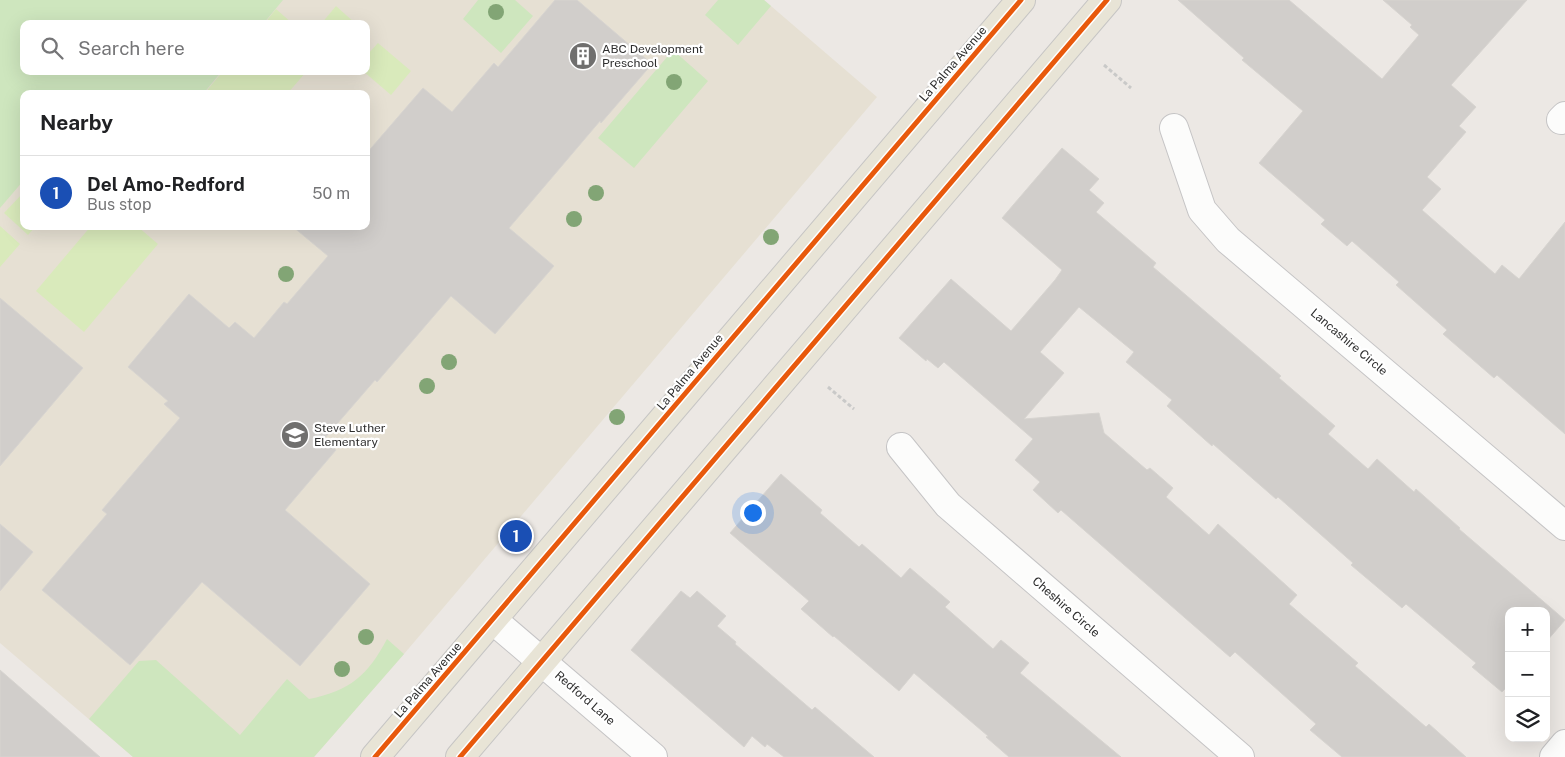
<!DOCTYPE html>
<html lang="en">
<head>
<meta charset="utf-8">
<style>
  :root { --surface:#fff; --page:#f2f2f2; --text:#202124; --muted:#757577; --line:#e0e0e0; --accent:#0b8043 }
  body { margin:0; font-family:"Public Sans",sans-serif; background:var(--page); color:var(--text) }
  .controls { position:absolute; right:15px; bottom:15px; display:grid; overflow:hidden; border-radius:10px; box-shadow:0 5px 20px #0002 }
  .controls button { width:45px; height:45px; display:grid; place-items:center; padding:0; border:0; border-bottom:1px solid var(--line); background:var(--surface); color:var(--text); font:25px sans-serif }
  .you { position:absolute; left:752px; top:512px; width:18px; height:18px; margin:-12px; border:4px solid #fff; border-radius:50%; background:#1a73e8; box-shadow:0 0 0 8px #1a73e833 }
  .badge { display:grid; place-items:center; width:32px; height:32px; border-radius:50%; background:var(--accent); color:#fff; font-size:16px; font-weight:700 }
  .pin { position:absolute; translate:-50% -50%; border:2px solid #fff; box-shadow:0 1px 5px #0006 }
  .list { margin:0; padding:0; list-style:none }
  h2 { display:flex; justify-content:space-between; align-items:center; height:65px; margin:0; padding:0 20px; font-size:21px }
  h2 small { font-size:16px; font-weight:400; color:var(--muted) }
  .list li { display:grid; grid-template-columns:32px 1fr auto; gap:15px; align-items:center; box-sizing:border-box; height:75px; padding:0 20px; border-top:1px solid var(--line) }
  .list b { display:block; font-size:19px; white-space:nowrap }
  .list p { margin:0; font-size:16px; white-space:nowrap; color:var(--muted) }
  .list em { font-size:16px; font-style:normal; color:var(--muted) }
  .icon { flex:none; width:28px; height:28px; fill:none; stroke:currentColor; stroke-width:2; stroke-linecap:round; stroke-linejoin:round }
  .map { position:relative; flex:none; width:1565px; height:757px; overflow:hidden }
  .search { position:absolute; background:var(--surface); box-shadow:0 5px 20px #0002; left:20px; top:20px; width:350px; height:55px; display:flex; align-items:center; gap:12px; box-sizing:border-box; padding:0 18px; border-radius:10px; color:var(--muted); font-size:19px }
  .panel { position:absolute; background:var(--surface); box-shadow:0 5px 20px #0002; left:20px; top:90px; width:350px; height:140px; border-radius:10px }
  .map>svg:first-child { display:block }
</style>
</head>
<body>
<div class="map">
<svg width="1565" height="757" viewBox="0 0 1565 757">
  <rect width="100%" height="100%" fill="#ece8e4"/>
  <path fill="#e6e0d3" fill-rule="evenodd" d="M0 0H764L877 97 404 654 314 757H133L0 643ZM24 24H366V71H24ZM24 94H366V226H24Z"/>
  <path fill="#cee6be" d="M0 0H283L263 24H24V71H222L203 94H24V180L0 208Z
    M478 0H515L533 16 501 53 463 19Z
    M718 0H764L771 6 738 45 705 15Z
    M673 50 708 81 634 168 598 138Z
    M387 639 404 654 314 757H133L89 719 139 661 156 660 240 735 287 679 309 699C350 691 368 675 387 639Z"/>
  <path fill="#d9eabb" d="M336 6 356 24H321Z
    M276 9 293 24H264Z
    M378 43 411 71 391 95 363 71H366V56Z
    M223 71H307L287 94H204Z
    M24 192V226H36L28 235 4 213Z
    M0 226 20 244 0 267Z
    M91 226H137L158 244 84 332 36 291Z"/>
  <path fill="#d1cecb" stroke="#d7d4d0" d="M555 0H577L652 64 601 123 600 121 509 228 554 266 495 334 451 296 377 382 375 380 324 439 336 450 285 510 370 584 300 666 202 582 130 665 42 590 107 514 102 510 180 418 164 404 168 401 128 367 189 294 229 328 235 322 254 338 284 302 287 304 328 256 292 226H366V154L423 88 452 112 494 63 498 67Z
    M1178 0H1289L1382 79 1419 35 1410 27 1412 25 1383 0H1527L1451 85 1476 107 1459 126 1466 132 1427 177 1441 189 1422 210 1495 274 1502 265 1519 279 1565 222V434L1497 375 1494 378 1443 334 1447 330 1396 285 1399 282 1352 241 1347 246 1321 224 1325 220 1259 163 1303 111 1242 60 1244 58Z
    M1062 148 1099 179 1089 190 1104 203 1096 212 1156 263 1153 267 1281 376 1279 378 1335 426 1328 434 1368 469 1377 459 1414 492 1416 489 1460 528 1459 529 1565 620 1546 642V611H1509V685L1502 692 1472 667 1476 663 1406 604 1402 608 1351 565 1353 563 1278 497 1276 499 1213 444 1212 446 1167 406 1172 400 1126 362 1134 352 1079 307 1040 352 1064 373 1024 419 1099 413 1104 433 1147 470 1150 468 1173 488 1166 497 1209 535 1218 524 1297 595 1289 604 1358 663 1355 666 1426 727 1429 724 1466 757H1342L1310 730 1316 724 1235 652 1230 657 1061 510 1058 513 1033 490 1040 482 1015 460 1033 439 944 362 938 368 927 359 926 361 899 338 951 279 1011 331 1055 280 1062 270 1002 218Z
    M0 298 83 368 0 466Z
    M781 474 822 510 820 513 859 547 862 544 901 578 910 568 950 602 945 607 993 649 1001 640 1029 663 1020 673 1121 757H1009L986 737 988 736 914 673 899 691 834 636 833 637 801 609 809 601 730 533Z
    M0 524 33 552 0 591Z
    M681 591 690 598 697 591 726 616 717 626 736 642 735 644 812 710 815 707 874 757H784L767 744 765 747 752 736 744 747 631 650Z
    M0 670 100 757H0Z"/>
  <g fill="none" stroke-linecap="round" stroke-linejoin="round">
    <defs>
      <path id="minor" d="M1561 120 1565 116
        M1174 128 1202 210 1228 240 1565 526
        M901 447 948 505 1240 757
        M493 620 653 757
        M1554 757 1565 744"/>
      <path id="primary" d="M375 757C592 506 804 251 1021 0
        M460 757 1107 0"/>
    </defs>
    <use href="#minor" stroke="#c5c4c5" stroke-width="30"/>
    <use href="#primary" stroke="#c6c5c4" stroke-width="30"/>
    <path stroke="#c9c9c8" stroke-width="3" stroke-dasharray="4 2.5" stroke-linecap="butt" d="M1104 65 1131 88
      M828 387 854 409"/>
    <use href="#minor" stroke="#fcfcfb" stroke-width="28"/>
    <use href="#primary" stroke="#e8e4d6" stroke-width="28"/>
    <defs>
      <path id="cycleway" d="M375 757C592 506 804 251 1021 0
        M460 757 1107 0"/>
    </defs>
    <use href="#cycleway" stroke="#fff" stroke-width="8"/>
    <use href="#cycleway" stroke="#e8590c" stroke-width="5"/>
  </g>
  <g fill="#82a575">
    <circle cx="496" cy="12" r="8"/>
    <circle cx="674" cy="82" r="8"/>
    <circle cx="596" cy="193" r="8"/>
    <circle cx="574" cy="219" r="8"/>
    <circle cx="771" cy="237" r="8"/>
    <circle cx="286" cy="274" r="8"/>
    <circle cx="449" cy="362" r="8"/>
    <circle cx="427" cy="386" r="8"/>
    <circle cx="617" cy="417" r="8"/>
    <circle cx="366" cy="637" r="8"/>
    <circle cx="342" cy="669" r="8"/>
  </g>
  <defs>
    <symbol id="building-disc" viewBox="-11 -11 22 22"><circle r="9.5" fill="#706f6e" stroke="#fff"/><path d="M-4-6H4V6H1V3H-1V6H-4ZM-2.5-4.3h1.7v1.8h-1.7ZM.8-4.3h1.7v1.8H.8ZM-2.5-1h1.7V.8h-1.7ZM.8-1h1.7V.8H.8Z" fill="#fff"/></symbol>
    <symbol id="school-disc" viewBox="-11 -11 22 22"><circle r="9.5" fill="#706f6e" stroke="#fff"/><path d="M0-5L7-2L0 1L-7-2ZM-4 1L0 2.5L4 1V4Q0 6-4 4Z" fill="#fff"/></symbol>
  </defs>
  <g fill-rule="evenodd">
    <use href="#building-disc" x="567" y="40" width="32" height="32"/>
    <use href="#school-disc" x="279" y="419" width="32" height="32"/>
  </g>
  <g text-anchor="middle" dominant-baseline="central" stroke-width="4.5" stroke-linejoin="round" paint-order="stroke">
    <g font-size="12" fill="#2e2e2e" stroke="#fff" text-anchor="start">
      <text x="602" y="49">ABC Development<tspan x="602" dy="14">Preschool</tspan></text>
      <text x="314" y="428">Steve Luther<tspan x="314" dy="14">Elementary</tspan></text>
    </g>
    <g font-size="12" fill="#2e2e2e" stroke="#fff">
      <text transform="translate(953 64) rotate(-49)">La Palma Avenue</text>
      <text transform="translate(1349 342) rotate(40)">Lancashire Circle</text>
      <text transform="translate(690 372) rotate(-50)">La Palma Avenue</text>
      <text transform="translate(1066 607) rotate(41)">Cheshire Circle</text>
      <text transform="translate(428 680) rotate(-49)">La Palma Avenue</text>
      <text transform="translate(585 698) rotate(41)">Redford Lane</text>
    </g>
  </g>
</svg>
<div class="controls">
<button>+</button>
<button>−</button>
<button><svg class="icon" aria-label="layers" viewBox="0 0 24 24"><path d="M12 4l9 5-9 5-9-5zM3 14l9 5 9-5"/></svg></button>
</div>
<div class="you"></div>
<div class="pin badge" style="left:516px;top:536px;background:#1a4fb4">1</div>
<div class="search"><svg class="icon" aria-label="search" viewBox="0 0 24 24"><circle cx="10" cy="10" r="6"/><path d="M15 15l6 6"/></svg>Search here</div>
<section class="panel">
<h2>Nearby<small></small></h2>
<ul class="list">
<li><span class="badge" style="background:#1a4fb4">1</span><div><b>Del Amo-Redford</b><p>Bus stop</p></div><em>50 m</em></li>
</ul>
</section>
</div>
</body>
</html>
